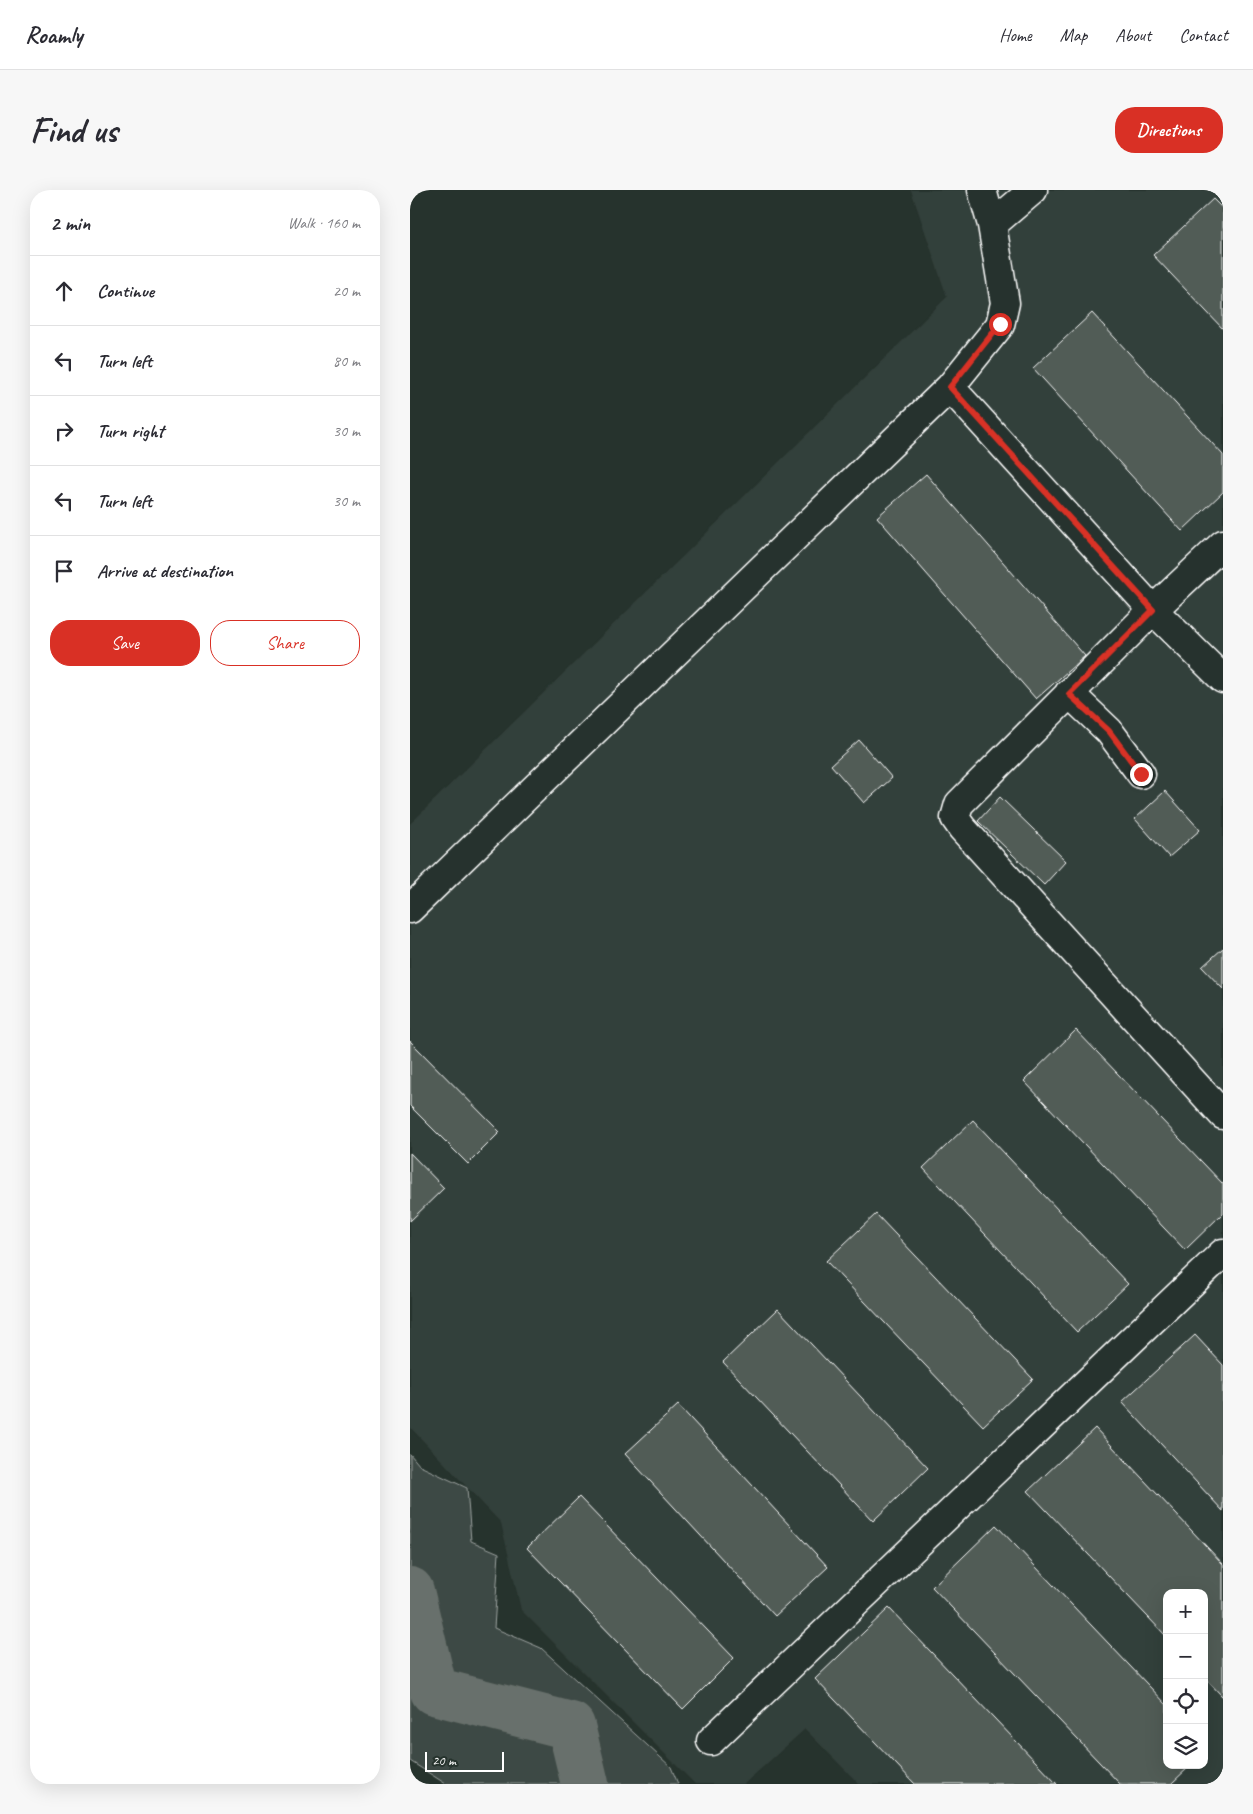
<!DOCTYPE html>
<html lang="en">
<head>
<meta charset="utf-8">
<style>
  :root { --surface:#fff; --page:#f7f7f7; --text:#2b2b33; --muted:#7c7c81; --line:#e1e1e2; --accent:#d93025 }
  body { margin:0; font-family:Caveat,sans-serif; background:var(--page); color:var(--text) }
  .controls { position:absolute; right:15px; bottom:15px; display:grid; overflow:hidden; border-radius:10px; box-shadow:0 5px 20px #0002 }
  .controls button { width:45px; height:45px; display:grid; place-items:center; padding:0; border:0; border-bottom:1px solid var(--line); background:var(--surface); color:var(--text); font:25px sans-serif }
  .scale { position:absolute; left:15px; bottom:12px; width:79px; box-sizing:border-box; padding-left:5px; border:2px solid #fff; border-top:0; font-size:14px; line-height:18px; white-space:nowrap; color:#fff; -webkit-text-stroke:4px #26332d; paint-order:stroke }
  .stop { position:absolute; width:15px; height:15px; margin:-11px; border:4px solid #d93025; border-radius:50%; background:#fff }
  .stop.end { background:#d93025; border-color:#fff; box-shadow:0 1px 5px #0008 }
  .list { margin:0; padding:0; list-style:none }
  h2 { display:flex; justify-content:space-between; align-items:center; height:65px; margin:0; padding:0 20px; font-size:21px }
  h2 small { font-size:16px; font-weight:400; color:var(--muted) }
  .list li { display:grid; grid-template-columns:32px 1fr auto; gap:15px; align-items:center; box-sizing:border-box; height:70px; padding:0 20px; border-top:1px solid var(--line) }
  .list b { display:block; font-size:19px; white-space:nowrap }
  .list em { font-size:16px; font-style:normal; color:var(--muted) }
  .actions { display:flex; gap:10px; padding:15px 20px }
  .actions a { flex:1; padding:11px 0; border:1px solid var(--accent); border-radius:20px; text-align:center; font-size:18px; color:var(--accent) }
  .actions .main { background:var(--accent); color:#fff }
  .icon { flex:none; width:28px; height:28px; fill:none; stroke:currentColor; stroke-width:2; stroke-linecap:round; stroke-linejoin:round }
  .map { position:relative; flex:none; width:813px; height:1594px; overflow:hidden; border-radius:20px }
  header { display:flex; align-items:center; gap:30px; box-sizing:border-box; height:70px; padding:0 25px; background:var(--surface); border-bottom:1px solid var(--line) }
  header strong { font-size:24px }
  nav { display:flex; gap:28px; margin-inline-start:auto; font-size:18px }
  .intro { display:flex; align-items:center; justify-content:space-between; box-sizing:border-box; height:120px; padding:0 30px }
  h1 { margin:0; font-size:35px }
  .button { padding:12px 22px; border-radius:20px; background:var(--accent); color:#fff; font-size:18px; font-weight:700 }
  main { display:flex; gap:30px; padding:0 30px }
  aside { flex:1; background:var(--surface); border-radius:20px; box-shadow:0 5px 20px #0002 }
  .map>svg:first-child { display:block }
</style>
</head>
<body>
<header>
<strong>Roamly</strong>
<nav><a>Home</a><a>Map</a><a>About</a><a>Contact</a></nav>
</header>
<div class="intro"><h1>Find us</h1><a class="button">Directions</a></div>
<main>
<aside>
<h2>2 min<small>Walk · 160 m</small></h2>
<ul class="list">
<li><svg class="icon" aria-label="ahead" viewBox="0 0 24 24"><path d="M12 20V5M6 11l6-6 6 6"/></svg><div><b>Continue</b></div><em>20 m</em></li>
<li><svg class="icon" aria-label="left" viewBox="0 0 24 24"><path d="M17 20v-9H6M10 6l-5 5 5 5"/></svg><div><b>Turn left</b></div><em>80 m</em></li>
<li><svg class="icon" aria-label="right" viewBox="0 0 24 24"><path d="M7 20v-9h11M14 6l5 5-5 5"/></svg><div><b>Turn right</b></div><em>30 m</em></li>
<li><svg class="icon" aria-label="left" viewBox="0 0 24 24"><path d="M17 20v-9H6M10 6l-5 5 5 5"/></svg><div><b>Turn left</b></div><em>30 m</em></li>
<li><svg class="icon" aria-label="arrive" viewBox="0 0 24 24"><path d="M6 21V4h12l-3 4 3 4H6"/></svg><div><b>Arrive at destination</b></div></li>
</ul>
<div class="actions"><a class="main">Save</a><a>Share</a></div>
</aside>
<div class="map">
<svg width="813" height="1594" viewBox="0 0 813 1594">
  <rect width="100%" height="100%" fill="#26332d"/>
  <filter id="ink" filterUnits="userSpaceOnUse"><feTurbulence type="fractalNoise" baseFrequency=".02" numOctaves="2"/><feDisplacementMap in="SourceGraphic" scale="10" xChannelSelector="R" yChannelSelector="G"/><feConvolveMatrix kernelMatrix="1 2 1 2 8 2 1 2 1" color-interpolation-filters="sRGB"/></filter>
  <g filter="url(#ink)">
    <path fill="#333f3a" fill-rule="evenodd" d="M501 0H813V1594H449L395 1539 334 1594H285L111 1420 91 1333 0 1237V634L537 107ZM757 1403H794V1575H757Z"/>
    <path fill="#3e4944" stroke="#9ea4a2" d="M0 1264 10 1276 57 1298 61 1351 89 1363 84 1438 131 1458 261 1577 268 1594H36L0 1571Z"/>
    <g fill="none" stroke-linecap="round" stroke-linejoin="round">
      <path stroke="#67706c" stroke-width="48" d="M0 1401 24 1501 161 1536 175 1594"/>
    </g>
    <path fill="#515c57" stroke="#fff" d="M803 9 813 19V139L743 65Z
      M682 123 813 265V302L772 341 623 178Z
      M516 284 675 466 626 509 467 327Z
      M449 550 482 588 454 613 421 575Z
      M755 601 790 640 759 667 725 629Z
      M590 607 656 671 634 695 568 631Z
      M813 758V799L792 777Z
      M666 840 813 994V1023L775 1060 614 891Z
      M0 851 90 942 58 974 0 916Z
      M563 930 718 1094 667 1142 513 978Z
      M0 963 34 998 0 1031Z
      M466 1024 623 1189 573 1236 416 1071Z
      M368 1119 518 1278 463 1331 313 1172Z
      M785 1145 813 1175V1321L712 1212Z
      M268 1215 418 1377 365 1426 215 1264Z
      M685 1238 813 1374V1507L794 1487V1403H757V1447L618 1301Z
      M169 1307 324 1468 273 1519 117 1358Z
      M586 1335 757 1515V1575H781L761 1594H710L522 1397Z
      M479 1418 647 1594H505L405 1489Z"/>
    <g fill="none" stroke-linecap="round" stroke-linejoin="round">
      <defs>
        <path id="minor" d="M582 35 623 0
          M540 197 743 420 813 354
          M813 489 743 420 549 614 545 628 552 638 813 925
          M659 503 699 541 731 584
          M0 719 540 197 590 135 595 113 582 35 572 0
          M301 1551 813 1063"/>
      </defs>
      <use href="#minor" stroke="#fff" stroke-width="31"/>
      <use href="#minor" stroke="#26332d" stroke-width="28"/>
    </g>
  </g>
  <g fill="none" stroke-linecap="round" stroke-linejoin="round" filter="url(#ink)">
    <path stroke="#d93025" stroke-width="6" d="M590 134 540 197 743 420 659 504 699 541 731 584"/>
  </g>
</svg>
<div class="controls">
<button>+</button>
<button>−</button>
<button><svg class="icon" aria-label="locate" viewBox="0 0 24 24"><circle cx="12" cy="12" r="6"/><path d="M12 2v4M12 18v4M2 12h4M18 12h4"/></svg></button>
<button><svg class="icon" aria-label="layers" viewBox="0 0 24 24"><path d="M12 4l9 5-9 5-9-5zM3 14l9 5 9-5"/></svg></button>
</div>
<div class="scale">20 m</div>
<div class="stop" style="left:590px;top:134px"></div>
<div class="stop end" style="left:731px;top:584px"></div>
</div>
</main>
</body>
</html>
